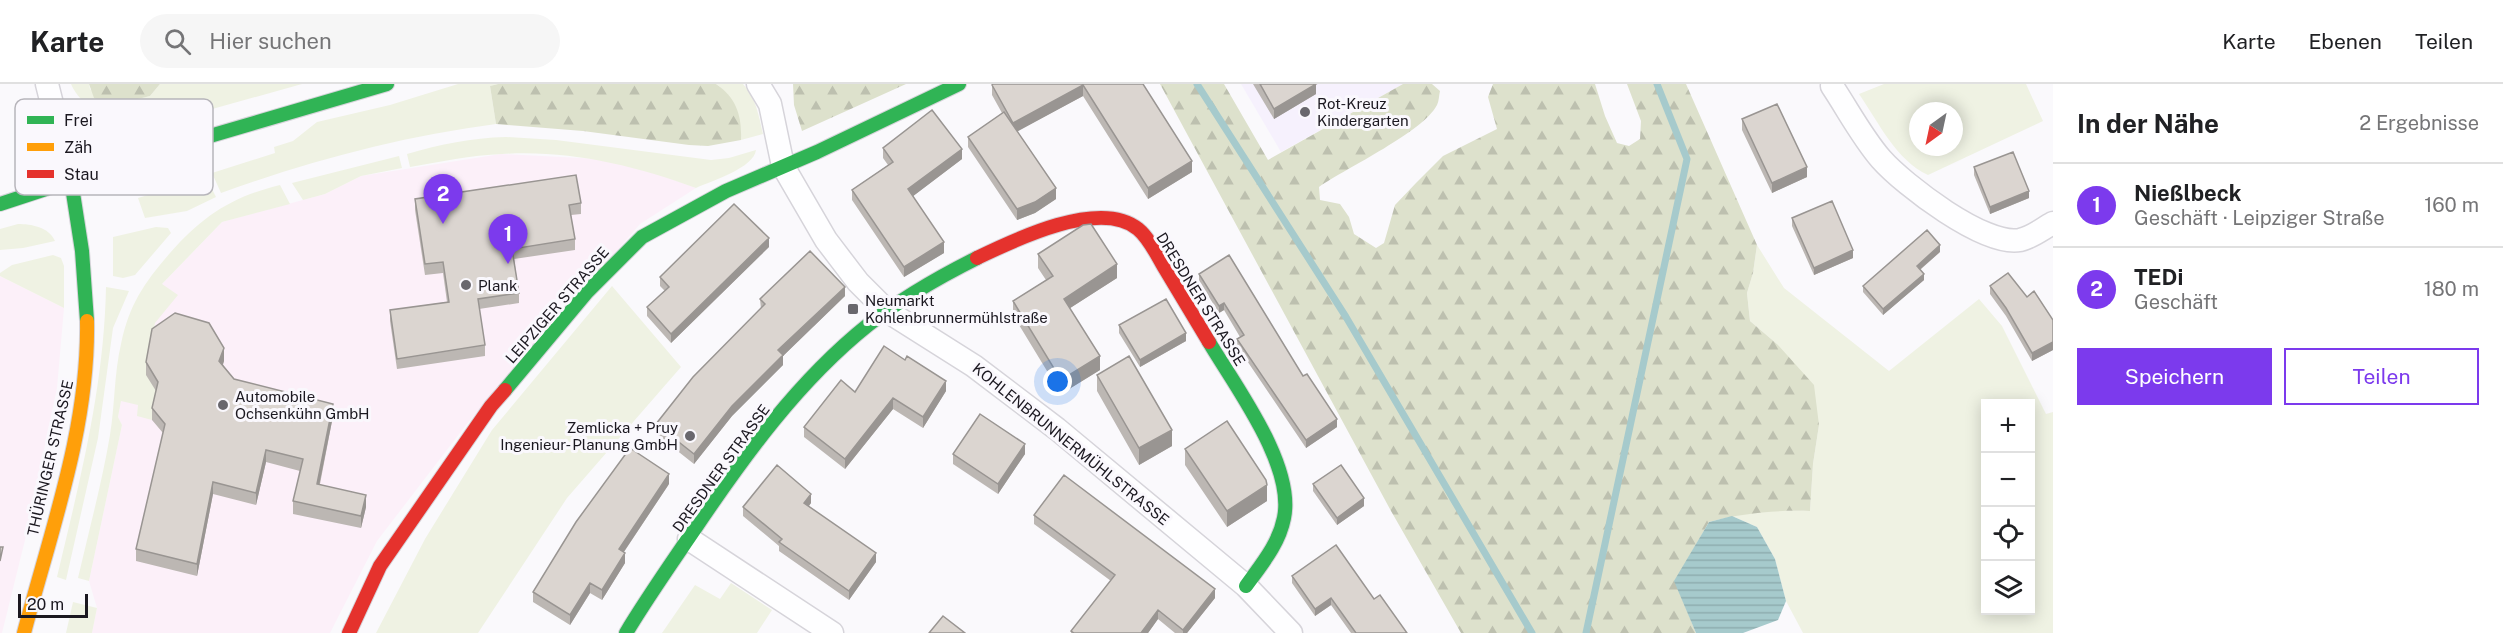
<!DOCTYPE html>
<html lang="de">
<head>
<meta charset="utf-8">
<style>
  :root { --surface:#fff; --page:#f6f6f6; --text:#202124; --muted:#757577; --line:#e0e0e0; --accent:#7c3aed }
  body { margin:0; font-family:"Public Sans",sans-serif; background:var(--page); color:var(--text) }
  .controls { position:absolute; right:18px; bottom:18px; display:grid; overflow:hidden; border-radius:0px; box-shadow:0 3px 15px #0003 }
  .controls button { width:54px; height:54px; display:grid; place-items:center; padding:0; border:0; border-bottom:2px solid var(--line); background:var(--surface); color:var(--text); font:30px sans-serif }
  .compass { position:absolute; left:1909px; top:18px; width:54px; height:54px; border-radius:50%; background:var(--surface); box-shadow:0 3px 15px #0003; rotate:213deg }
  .scale { position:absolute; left:18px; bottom:15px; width:70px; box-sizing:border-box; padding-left:6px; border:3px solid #1b1820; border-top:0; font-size:16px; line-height:21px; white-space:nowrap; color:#1b1820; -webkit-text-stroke:4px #faf8fd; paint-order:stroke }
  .you { position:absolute; left:1058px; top:298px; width:21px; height:21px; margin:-15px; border:4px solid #fff; border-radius:50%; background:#1a73e8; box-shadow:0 0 0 9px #1a73e833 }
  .badge { display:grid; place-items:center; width:39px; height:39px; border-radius:50%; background:var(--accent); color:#fff; font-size:20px; font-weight:700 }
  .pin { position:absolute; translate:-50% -50px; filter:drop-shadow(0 2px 3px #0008) }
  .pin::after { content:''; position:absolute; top:32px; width:21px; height:18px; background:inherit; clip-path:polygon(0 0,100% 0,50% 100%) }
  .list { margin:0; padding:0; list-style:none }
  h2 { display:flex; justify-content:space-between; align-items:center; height:78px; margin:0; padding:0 24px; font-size:26px }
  h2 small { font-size:20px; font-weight:400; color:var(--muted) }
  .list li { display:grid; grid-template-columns:39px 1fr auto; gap:18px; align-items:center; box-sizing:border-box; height:84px; padding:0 24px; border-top:2px solid var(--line) }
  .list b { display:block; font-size:22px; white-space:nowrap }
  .list p { margin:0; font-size:20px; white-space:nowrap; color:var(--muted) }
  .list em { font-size:20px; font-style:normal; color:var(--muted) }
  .actions { display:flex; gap:12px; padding:18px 24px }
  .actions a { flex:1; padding:14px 0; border:2px solid var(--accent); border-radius:0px; text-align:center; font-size:21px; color:var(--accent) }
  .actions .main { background:var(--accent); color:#fff }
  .icon { flex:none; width:33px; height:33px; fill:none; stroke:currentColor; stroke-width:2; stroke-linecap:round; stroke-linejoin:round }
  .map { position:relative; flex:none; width:2053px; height:549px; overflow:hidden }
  header { display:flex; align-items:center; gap:36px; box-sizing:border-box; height:84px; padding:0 30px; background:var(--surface); border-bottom:2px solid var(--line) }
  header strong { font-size:28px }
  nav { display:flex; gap:33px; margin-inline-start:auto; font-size:21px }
  .search { width:420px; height:54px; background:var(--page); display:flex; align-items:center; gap:15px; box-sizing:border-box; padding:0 21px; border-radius:33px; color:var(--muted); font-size:22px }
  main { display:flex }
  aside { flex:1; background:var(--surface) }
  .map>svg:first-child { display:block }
</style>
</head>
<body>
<header>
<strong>Karte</strong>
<div class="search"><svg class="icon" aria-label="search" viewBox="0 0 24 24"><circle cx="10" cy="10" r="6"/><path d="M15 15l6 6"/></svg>Hier suchen</div>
<nav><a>Karte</a><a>Ebenen</a><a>Teilen</a></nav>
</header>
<main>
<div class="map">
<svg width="2053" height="549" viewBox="0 0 2053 549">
  <defs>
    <pattern id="forest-firs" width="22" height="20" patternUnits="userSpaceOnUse" patternTransform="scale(1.5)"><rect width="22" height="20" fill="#dde1cc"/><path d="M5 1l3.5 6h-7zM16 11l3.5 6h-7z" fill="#bdc0af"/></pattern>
    <pattern id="water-rules" width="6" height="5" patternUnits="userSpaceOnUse" patternTransform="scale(1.5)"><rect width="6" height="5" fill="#a6cacc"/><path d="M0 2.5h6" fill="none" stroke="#8eadaf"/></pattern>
  </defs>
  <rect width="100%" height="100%" fill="#faf9fc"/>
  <path fill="#fcf0f9" d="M501 70 600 75 647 86 696 104 640 140 466 341 377 457 330 549H92L97 524 89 497 122 341 118 333 137 226 222 138 325 110 361 92Z
    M0 192 64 224 57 304 25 456 2 549H0Z"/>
  <path fill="#f6f1fd" d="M1241 0H1403L1281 68Z"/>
  <path fill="#eff2e3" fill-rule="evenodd" d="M71 0H89L90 5 108 21 150 12 160 0H302L116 52C105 30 81 23 71 0Z
    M458 0H498L490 2 496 40C403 52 309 77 221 109L212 89 275 69 274 63 293 57 317 38 390 21Z
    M716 0H743C756 13 759 33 763 50L741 56C742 37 733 11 716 0Z
    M1884 0H2026L2043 37 1928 91C1896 76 1879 39 1859 10ZM1918 27H1954V63H1918Z
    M506 53 556 56 711 76 729 74 756 66C754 84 711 97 696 104 632 81 570 66 502 70 471 71 440 78 410 83L407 70C441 60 471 54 506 53Z
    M399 72 402 84 361 92 325 110 303 116 292 99Z
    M197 96 202 109 212 105 216 113 187 127 145 134 138 114Z
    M280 101 290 120 222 138 162 200 178 211 155 239 152 257 158 311 152 336 137 332 138 321 121 317 118 333 122 341 89 497 78 494C89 446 102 399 110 351 115 321 114 290 121 260 129 221 144 199 170 169 203 132 231 113 280 101Z
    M18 140C31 140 49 143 55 157L23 164 0 166V145Z
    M156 143 168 144 171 149 135 191 123 194 113 192V153Z
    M1757 161 1784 204 1889 287 1979 215 2002 242 2046 330 2053 328V549H1803L1786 517 1775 475 1757 443 1732 432 1772 426 1810 427 1813 380 1819 341 1777 260 1750 237 1747 209 1753 189ZM1986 320H2030V526H1986Z
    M53 171 61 174 64 182V224L0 192V189L12 181Z
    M612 202 681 283 567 414 478 549H376L425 455 492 346Z
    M106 203 129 207 113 244 98 354 66 496 57 493C80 396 104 304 106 203Z
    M731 499 772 526 757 549H662L695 501 720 515Z
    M73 518 97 524 92 549H66Z"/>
  <path fill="url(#forest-firs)" d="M89 0H160L150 12 118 20 108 21 94 14Z
    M498 0H716C737 14 742 33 741 56L708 62 689 61 583 47 496 40 490 2Z
    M793 0H906L802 47 794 21Z
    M1160 0H1224L1268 76 1403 0H1432L1440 7C1439 11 1439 17 1437 21 1423 48 1348 83 1319 103L1320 116 1340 120 1349 133 1354 150 1376 164 1384 159 1395 121 1416 99 1443 72 1497 45 1488 13 1493 0H1595L1605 32 1617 59 1629 62 1640 55 1641 37 1627 0H1686L1757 161 1753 189 1747 209 1750 237 1777 260 1814 301 1819 341 1813 380 1810 427C1774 426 1743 429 1709 438L1675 497 1696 549H1461L1391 427Z"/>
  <path fill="url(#water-rules)" d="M1732 432 1757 443 1775 475 1786 517 1778 536 1743 549H1696L1674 497 1709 438Z"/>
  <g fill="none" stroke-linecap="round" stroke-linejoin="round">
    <path stroke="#a6cacc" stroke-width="7" d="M1197 0 1346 233 1532 549
      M1586 549 1687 75 1657 0"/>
    <defs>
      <path id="street" d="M47 0 71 96
        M758 0 770 20 783 82 826 156 858 198 887 227 974 282 1057 345 1246 502 1291 549
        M1832 2C1848 26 1862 53 1881 75 1904 101 1985 163 2020 156 2033 153 2042 145 2053 139
        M689 455 832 549"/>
      <path id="fast" d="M71 96 82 167 87 237
        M0 120 186 59 387 0
        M1209 258C1235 302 1295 381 1284 434 1279 460 1261 481 1246 502
        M505 306 587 208 642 153 726 107 817 68 959 0
        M626 549C647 514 671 480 694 446 744 372 798 297 868 241 902 214 939 193 977 174"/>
      <path id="slow" d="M24 549C51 446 89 344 87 237"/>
      <path id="jam" d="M977 174C1014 156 1100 114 1138 145 1149 154 1157 171 1164 183 1179 208 1194 233 1209 258
        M349 549 380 482 491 322 505 306"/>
    </defs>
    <use href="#street" stroke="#d6d4da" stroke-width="25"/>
    <use href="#fast" stroke="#d6d4da" stroke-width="16"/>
    <use href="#slow" stroke="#d6d4da" stroke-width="16"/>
    <use href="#jam" stroke="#d6d4da" stroke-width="16"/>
    <use href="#street" stroke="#fefeff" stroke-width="22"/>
    <use href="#fast" stroke="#30b455" stroke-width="14"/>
    <use href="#slow" stroke="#ff9f0a" stroke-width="14"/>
    <use href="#jam" stroke="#e5322d" stroke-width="14"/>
  </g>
  <path fill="#bcb7b3" d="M1143 0 1192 88 1148 115 1083 12 1017 47 1056 115 1035 129 1017 136 968 63V53L1002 29 992 11V1Z
    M1253 0H1316V10L1274 35Z
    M1742 35 1807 93 1772 109 1742 46Z
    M883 64 962 75 913 112 944 169 904 193 852 116V106L888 81 883 74Z
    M1974 83 2029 114 1990 130 1974 91Z
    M415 115 581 119V130L571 131 575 155V166L514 175 519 209V219L479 225 485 261V272L397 285 390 237V226L447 218 443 189 425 191 415 126Z
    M1792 134 1853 174 1814 191 1792 142Z
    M769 163 671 259 647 232V223L665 207 660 202V193Z
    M1940 168 1920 186 1924 196 1883 231 1863 208V202Z
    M1038 170 1117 194 1070 224 1100 286 1061 310 1013 231V217L1046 196 1038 184Z
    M1199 190 1303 292 1337 343 1306 364 1237 262V255L1240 253 1224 226 1219 229 1199 197Z
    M1990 202 2027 213 2053 236V266L2032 277 2006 232 1990 210Z
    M845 212 783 272V281L732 332 694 380 656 350V340L761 225 760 215Z
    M1119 241 1186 257 1140 283 1119 249Z
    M224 277 223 281 234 295 333 332 320 400 366 423 361 444 293 430V417L300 387 266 378 256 421 213 410 197 492 136 477V465L163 349 152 336V324L156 307 146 291V278Z
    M1097 291 1172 362 1139 381 1097 307Z
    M946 307 923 344 893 325 845 385 804 353V343L855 308Z
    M1185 365 1267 417 1227 443 1185 381Z
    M953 370H1025L998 410 953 380Z
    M669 400 624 468 625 479 602 516 590 509 570 541 533 518V508Z
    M1313 400 1364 422 1337 441 1313 407Z
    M811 419 809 422 876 478 849 516 779 467V462L743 432V423Z
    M1034 431 1215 514 1187 549H1175L1158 535 1148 549H1071V547L1111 497 1034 440Z
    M1292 492 1374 515 1407 549H1351L1331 521 1315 532 1292 499Z"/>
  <path fill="#999592" d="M1316 0V10L1274 35V25Z
    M1083 1V12L1013 50V39Z
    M962 65V75L908 116V105Z
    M1192 77V88L1148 115V104Z
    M1807 83V93L1772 109V99Z
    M1056 104V115L1035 129 1017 136V125Z
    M2029 107V114L1990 130V123Z
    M769 154V163L671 259V250Z
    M944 158V169L904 193V183Z
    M1940 161V168L1917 188V182Z
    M1853 166V174L1814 191V184Z
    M1117 180V194L1064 228V215Z
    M1924 190V196L1883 231V225Z
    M845 203V212L783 272V281L732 332 694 380V370L732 322 778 266Z
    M1224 219V226L1219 229V222Z
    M1186 249V257L1140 283V276Z
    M2053 258V266L2032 277V269Z
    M224 264V277L219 290V277Z
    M1100 272V286L1061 310V296Z
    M946 297V307L923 344V333Z
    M893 314V325L845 385V375Z
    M333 320V332L317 412V400Z
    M1337 335V343L1306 364V356Z
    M1172 346V362L1139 381V364Z
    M1025 360V370L998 410V400Z
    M266 366V378L256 421V409Z
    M669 390V400L619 475V465Z
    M213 398V410L197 492V480Z
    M1267 401V417L1227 443V427Z
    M811 410V419L804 428V419Z
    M366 411V423L361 444V432Z
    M1364 414V422L1337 441V434Z
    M625 469V479L602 516V506Z
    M876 469V478L849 516V507Z
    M590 499V509L570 541V531Z
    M1215 505V514L1187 549H1183V546Z
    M1331 514V521L1315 532V525Z
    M1158 526V535L1148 549H1141Z"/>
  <path fill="#dbd5d0" stroke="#999592" stroke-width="1.5" d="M993 0H1143L1192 77 1148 104 1083 1 1013 39 992 1Z
    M1260 0H1316L1274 25Z
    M1777 20 1807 83 1772 99 1742 35Z
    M932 26 962 65 908 105 944 158 904 183 852 106 893 78 883 64Z
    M1004 28 1056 104 1035 118 1017 125 968 53Z
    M2013 68 2029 107 1990 123 1974 83Z
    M576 91 581 119 569 121 575 155 512 165 519 209 478 215 485 261 397 275 390 226 449 218 443 178 425 180 415 115Z
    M1832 117 1853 166 1814 184 1792 134Z
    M734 120 769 154 671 250 647 223 669 203 660 193Z
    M1091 140 1117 180 1064 215 1100 272 1061 296 1013 217 1053 192 1038 170 1083 141Z
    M1927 146 1940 161 1917 182 1924 190 1883 225 1863 202Z
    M810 167 845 203 778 266 783 271 732 322 694 370 656 340 693 293 765 220 760 215Z
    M1229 171 1303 292 1307 290 1337 335 1306 356 1237 255 1244 251 1224 219 1219 222 1199 190Z
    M2008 189 2027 213 2034 207 2053 236V258L2032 269 2006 224 1990 202Z
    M1166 215 1186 249 1140 276 1119 241Z
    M175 229 209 239 224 264 219 277 234 295 333 320 317 400 366 411 361 432 293 417 303 375 266 366 256 409 213 398 197 480 136 465 165 340 152 324 158 298 146 278 152 245Z
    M884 262 905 276 907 272 946 297 923 333 893 314 845 375 804 343 841 296 855 308Z
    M1129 272 1172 346 1139 364 1097 291Z
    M980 330 1025 360 998 400 953 370Z
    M1227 337 1266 396 1267 401 1227 427 1185 365Z
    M630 364 669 390 619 465 625 469 602 506 590 499 570 531 533 508 576 438Z
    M777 381 811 410 804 419 876 469 849 507 779 458 782 455 743 423Z
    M1341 381 1364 414 1337 434 1313 400Z
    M1064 391 1215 505 1183 546 1158 526 1141 549H1074L1071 547 1115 491 1034 431Z
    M1336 461 1374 515 1380 511 1407 549H1356L1331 514 1315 525 1292 492Z
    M0 463H3L0 477Z
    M943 532 965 549H929Z"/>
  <g fill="#69676d" stroke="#faf8fd" stroke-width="2">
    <circle cx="1305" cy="28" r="6"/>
    <circle cx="466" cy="201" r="6"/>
    <rect x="847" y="219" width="12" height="12" rx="3"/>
    <circle cx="223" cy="321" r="6"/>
    <circle cx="690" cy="352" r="6"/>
  </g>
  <g text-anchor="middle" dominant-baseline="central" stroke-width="6" stroke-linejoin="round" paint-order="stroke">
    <g font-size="15" fill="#1b1820" stroke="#faf8fd" text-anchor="start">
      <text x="1317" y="19">Rot-Kreuz<tspan x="1317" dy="17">Kindergarten</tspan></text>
      <text x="478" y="201">Plank</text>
      <text x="865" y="216">Neumarkt<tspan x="865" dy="17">Kohlenbrunnermühlstraße</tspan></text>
      <text x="235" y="312">Automobile<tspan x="235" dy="17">Ochsenkühn GmbH</tspan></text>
      <text x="678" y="343" text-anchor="end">Zemlicka + Pruy<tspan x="678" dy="17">Ingenieur- Planung GmbH</tspan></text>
    </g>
    <g font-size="15" fill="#1b1820" stroke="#faf8fd">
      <text transform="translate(1201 215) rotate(58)">DRESDNER STRASSE</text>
      <text transform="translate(557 221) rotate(-49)">LEIPZIGER STRASSE</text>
      <text transform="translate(1071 360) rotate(39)">KOHLENBRUNNERMÜHLSTRASSE</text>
      <text transform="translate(50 374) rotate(-77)">THÜRINGER STRASSE</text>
      <text transform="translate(721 384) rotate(-54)">DRESDNER STRASSE</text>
    </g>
  </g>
  <rect x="15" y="15" width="198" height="96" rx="9" fill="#faf8fd" stroke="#b7b5bb" stroke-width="1.5"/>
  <rect x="27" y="32" width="27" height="8" fill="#30b455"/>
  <rect x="27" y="59" width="27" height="8" fill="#ff9f0a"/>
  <rect x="27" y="86" width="27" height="8" fill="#e5322d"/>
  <g font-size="16" fill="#1b1820">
    <text x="64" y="42">Frei</text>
    <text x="64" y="69">Zäh</text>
    <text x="64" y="96">Stau</text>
  </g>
</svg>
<div class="controls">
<button>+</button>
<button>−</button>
<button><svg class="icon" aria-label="locate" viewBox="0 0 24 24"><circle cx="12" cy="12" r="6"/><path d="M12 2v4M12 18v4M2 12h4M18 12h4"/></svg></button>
<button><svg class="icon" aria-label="layers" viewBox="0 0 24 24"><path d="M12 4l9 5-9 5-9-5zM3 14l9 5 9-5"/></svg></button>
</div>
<svg class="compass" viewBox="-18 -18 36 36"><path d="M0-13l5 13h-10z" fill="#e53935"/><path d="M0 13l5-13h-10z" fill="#757577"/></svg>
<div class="scale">20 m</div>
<div class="you"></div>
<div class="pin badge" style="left:508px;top:180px">1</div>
<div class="pin badge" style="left:443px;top:140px">2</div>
</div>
<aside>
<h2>In der Nähe<small>2 Ergebnisse</small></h2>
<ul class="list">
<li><span class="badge">1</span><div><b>Nießlbeck</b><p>Geschäft · Leipziger Straße</p></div><em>160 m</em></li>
<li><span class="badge">2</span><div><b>TEDi</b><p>Geschäft</p></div><em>180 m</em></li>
</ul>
<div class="actions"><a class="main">Speichern</a><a>Teilen</a></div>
</aside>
</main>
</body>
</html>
